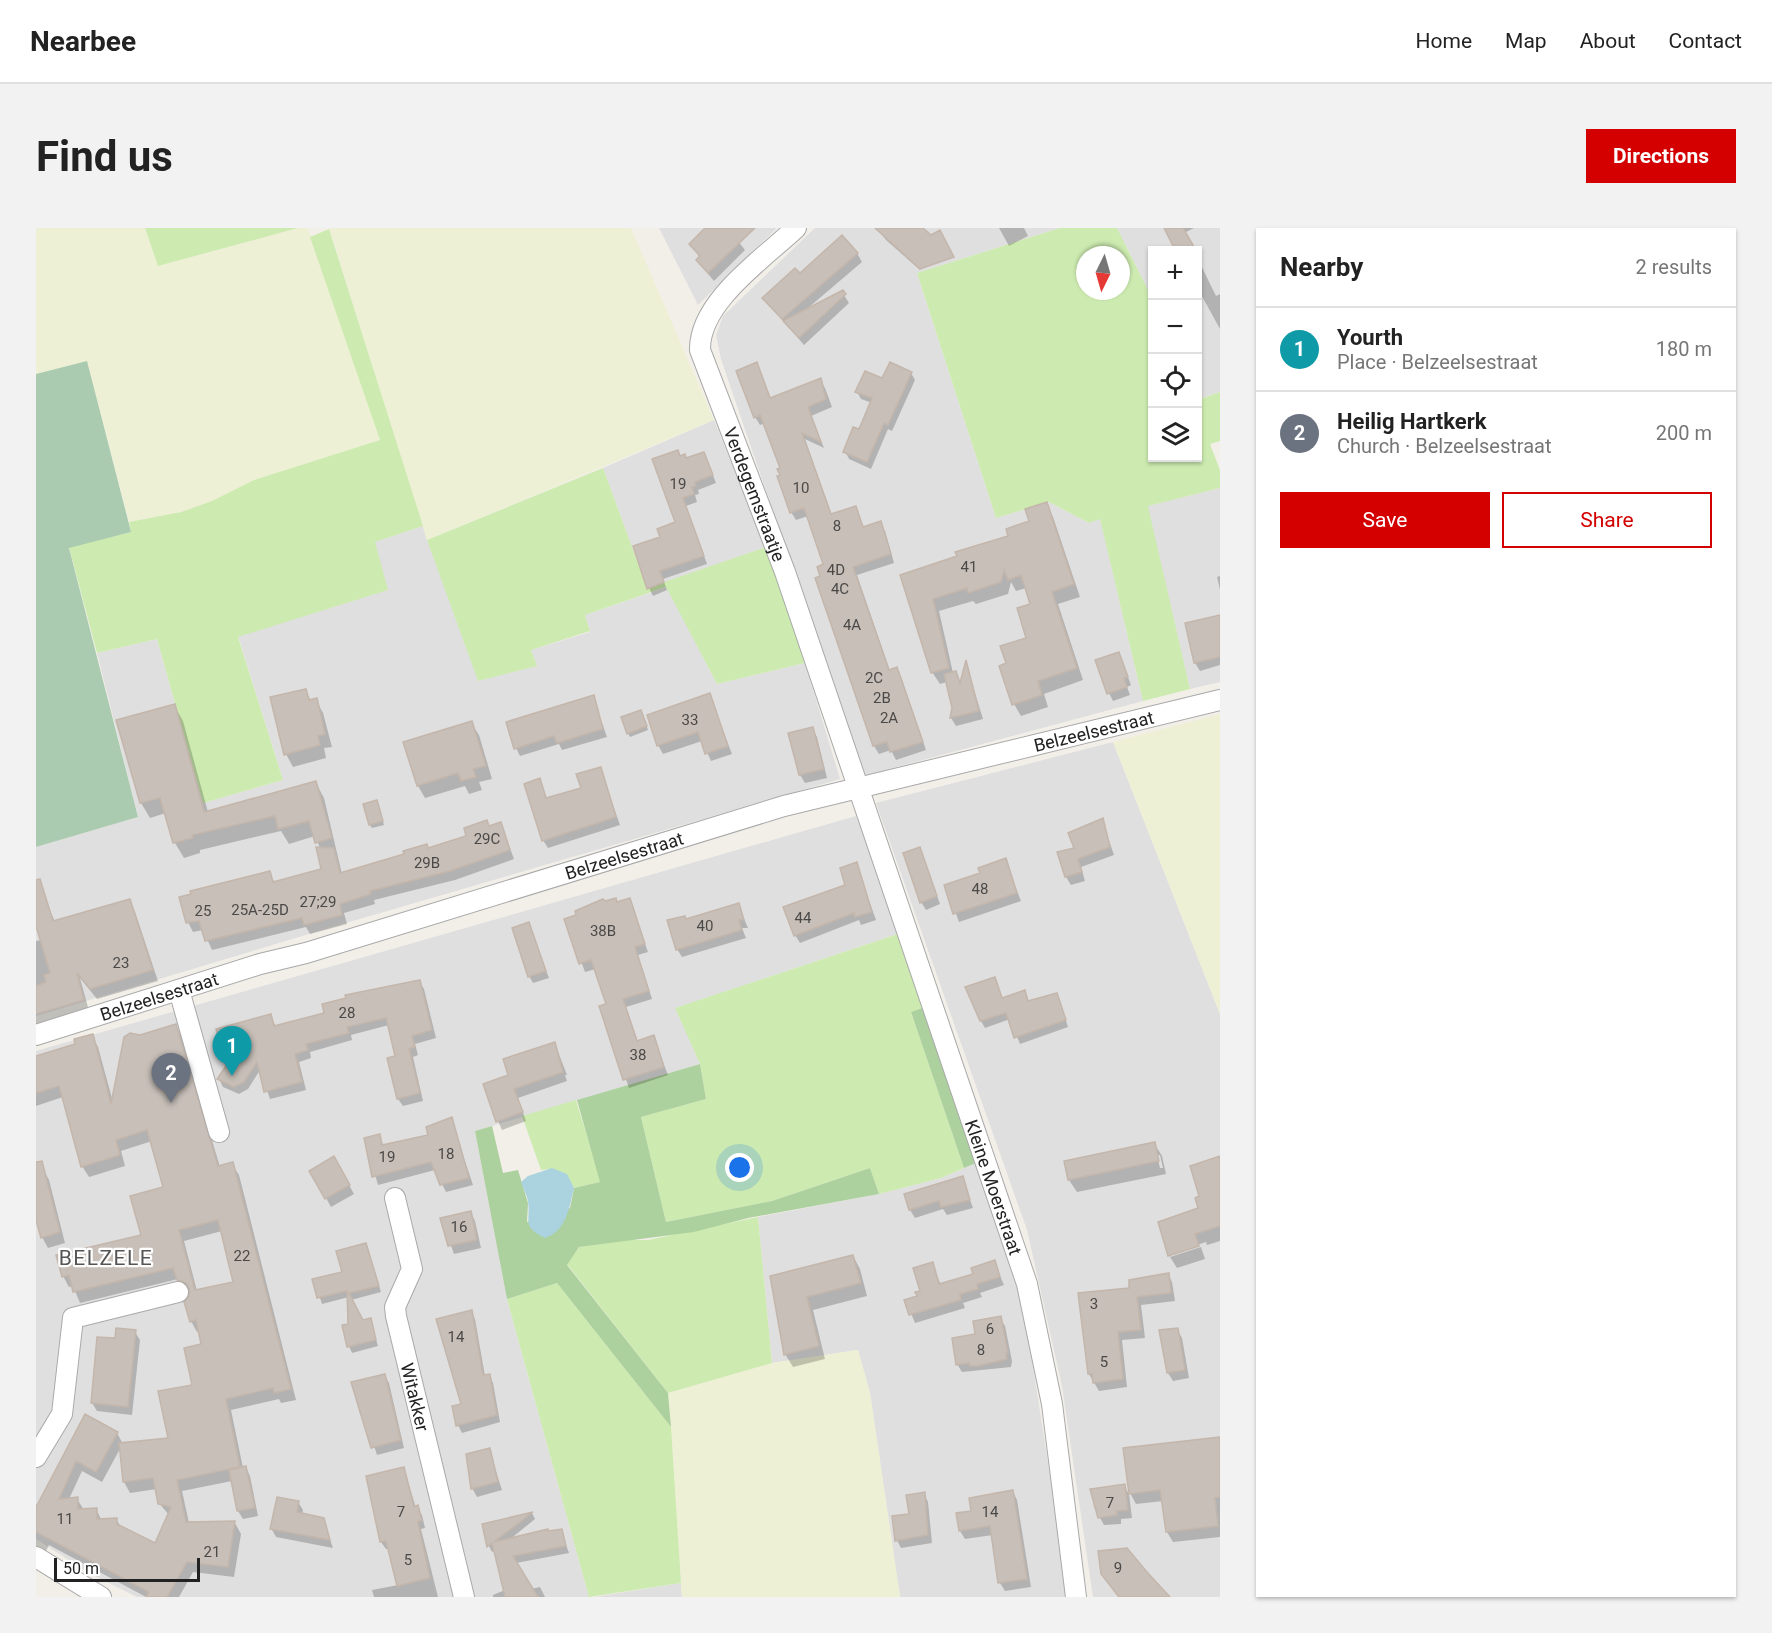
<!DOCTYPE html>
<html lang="en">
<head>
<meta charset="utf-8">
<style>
  :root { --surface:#fff; --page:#f2f2f2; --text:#222; --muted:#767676; --line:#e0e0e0; --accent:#d40000 }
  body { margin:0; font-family:Roboto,sans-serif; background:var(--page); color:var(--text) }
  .controls { position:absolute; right:18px; top:18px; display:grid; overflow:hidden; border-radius:0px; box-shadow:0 2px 4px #0004 }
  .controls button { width:54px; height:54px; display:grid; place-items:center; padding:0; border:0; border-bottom:2px solid var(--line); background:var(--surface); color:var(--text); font:30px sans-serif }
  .compass { position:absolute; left:1040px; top:18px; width:54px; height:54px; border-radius:50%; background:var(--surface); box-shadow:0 2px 4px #0004; rotate:185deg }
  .scale { position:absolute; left:18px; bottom:15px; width:146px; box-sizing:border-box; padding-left:6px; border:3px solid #222; border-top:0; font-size:16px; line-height:21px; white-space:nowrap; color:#222; -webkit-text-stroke:4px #fff; paint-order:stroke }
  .you { position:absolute; left:704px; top:940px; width:21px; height:21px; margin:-15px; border:4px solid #fff; border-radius:50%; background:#1a73e8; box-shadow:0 0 0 9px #1a73e833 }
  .badge { display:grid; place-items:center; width:39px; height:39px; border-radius:50%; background:var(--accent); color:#fff; font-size:20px; font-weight:700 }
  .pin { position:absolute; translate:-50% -50px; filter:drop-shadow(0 2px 3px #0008) }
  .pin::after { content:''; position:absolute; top:32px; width:21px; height:18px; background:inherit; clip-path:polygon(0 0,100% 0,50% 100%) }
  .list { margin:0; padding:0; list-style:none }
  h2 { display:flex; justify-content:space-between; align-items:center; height:78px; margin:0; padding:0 24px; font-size:26px }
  h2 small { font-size:20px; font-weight:400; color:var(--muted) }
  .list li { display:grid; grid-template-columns:39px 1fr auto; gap:18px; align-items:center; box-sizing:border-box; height:84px; padding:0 24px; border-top:2px solid var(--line) }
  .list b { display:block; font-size:22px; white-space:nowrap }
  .list p { margin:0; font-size:20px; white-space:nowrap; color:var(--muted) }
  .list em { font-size:20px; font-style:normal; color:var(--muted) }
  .actions { display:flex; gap:12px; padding:18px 24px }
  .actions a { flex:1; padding:14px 0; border:2px solid var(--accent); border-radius:0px; text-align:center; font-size:21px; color:var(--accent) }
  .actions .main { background:var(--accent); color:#fff }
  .icon { flex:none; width:33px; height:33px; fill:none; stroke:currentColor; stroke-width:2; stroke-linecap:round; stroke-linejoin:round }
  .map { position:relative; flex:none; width:1184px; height:1369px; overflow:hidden; border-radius:0px }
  header { display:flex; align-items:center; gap:36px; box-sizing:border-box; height:84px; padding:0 30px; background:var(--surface); border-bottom:2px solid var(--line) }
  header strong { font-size:28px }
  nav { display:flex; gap:33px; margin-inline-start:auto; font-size:21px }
  .intro { display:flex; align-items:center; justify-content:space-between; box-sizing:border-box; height:144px; padding:0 36px }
  h1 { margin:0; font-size:42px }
  .button { padding:15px 27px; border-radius:0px; background:var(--accent); color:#fff; font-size:21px; font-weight:700 }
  main { display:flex; gap:36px; padding:0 36px }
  aside { flex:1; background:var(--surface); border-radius:0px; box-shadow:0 2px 4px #0004 }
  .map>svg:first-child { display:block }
</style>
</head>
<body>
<header>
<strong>Nearbee</strong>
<nav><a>Home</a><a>Map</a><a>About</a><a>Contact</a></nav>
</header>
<div class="intro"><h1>Find us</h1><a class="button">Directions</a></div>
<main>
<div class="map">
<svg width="1184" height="1369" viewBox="0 0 1184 1369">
  <rect width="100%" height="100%" fill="#f2efe9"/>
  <path fill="#e0dfdf" d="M623 0H741L662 77Z
    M779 0H1024L881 45 960 290 1013 274 1053 295 1064 290 1107 473 827 548 685 131 680 107 687 88Z
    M1081 0H1184V164L1166 170 1162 160V22H1116V70Z
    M678 192 730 319 611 361 567 240Z
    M1184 260V454L1154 461 1111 278Z
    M387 298 391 312 501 438 495 422 554 404 549 387 631 359 681 456 769 435 804 551 303 697 0 788V619L102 589 61 425 121 411 167 575 247 552 202 408 351 362 338 314Z
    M1077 514 1184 786V1369H1057L1026 1158 991 1002 840 575Z
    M820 588 865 705 640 780 664 836 439 903 471 1071 553 1369H101L53 1345 0 1311V823Z
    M940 935 986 1068 1033 1369H864L834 1165 822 1122 736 1135 722 989 843 966 905 950Z
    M645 1355 646 1369H558Z"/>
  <path fill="#eef0d5" d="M0 0H109L122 38 262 0H272L344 212 218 252 176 273 145 284 93 294 51 133 0 146Z
    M293 0H595L678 192 391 312Z
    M1184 486V786L1077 514Z
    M822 1122 834 1165 864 1369H646L632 1165 736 1135Z"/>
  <path fill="#cdebb0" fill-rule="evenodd" d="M109 0H262L122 38Z
    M1024 0H1081L1116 70V230H1162V160L1167 170 1184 164V213L1174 216 1184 242V260L1112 278 1154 461 1107 473 1064 291 1053 295 1013 274 960 290 881 45ZM1049 27H1085V63H1049Z
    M293 1 387 298 339 314 352 362 202 409 247 552 167 575 121 411 61 425 33 319 95 304 93 294 145 284 176 273 218 252 344 212 274 9Z
    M567 240 611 360 730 319 769 435 681 456 630 359 549 387 554 403 495 422 501 438 442 453 391 312Z
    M865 705 886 780 875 784 928 940 905 950 843 966 834 940 736 973 630 994 605 889 670 871 664 836 639 780Z
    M540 872 565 954 538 960C530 945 522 939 505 942L486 888Z
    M722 989 736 1135 632 1165 531 1036 543 1019 586 1012H612Z
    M521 1055 635 1199 645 1355 553 1369 471 1071Z"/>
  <path fill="#add19e" d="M886 780 940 935 928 940 875 784Z
    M664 836 670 871 605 889 630 994 736 973 834 940 843 966 712 990 658 1004 543 1019 531 1037 632 1165 635 1199 521 1055 471 1071 439 903 456 898 467 945 482 942 492 975 491 994 534 980 538 960 564 954 541 872Z"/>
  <path fill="#aacbaf" d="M51 133 95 304 33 320 102 589 0 619V146Z"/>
  <path fill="#aad3df" d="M516 940 531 946 538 960C533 980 531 1002 509 1010 485 998 495 994 492 973 491 967 487 960 485 954L492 948Z"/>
  <path fill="#0003" fill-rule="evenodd" d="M671 0H692L709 22 678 53 667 40 662 32 664 30 655 16Z
    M842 0H887L905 20 884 42 850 12Z
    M963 0H988L992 8 973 18Z
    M1128 0H1158L1148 5 1157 22H1140Z
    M821 25 826 34 772 80 806 64 813 75 768 117 728 71 764 47Z
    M1162 31 1180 68 1184 66V101L1162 61Z
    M702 143 725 144 735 171 784 152 789 160 796 179 775 188 788 220 769 211 796 288 819 280 828 300 844 295 849 303 858 335 821 347 854 443 860 441 865 449 890 522 860 532 855 522 843 526 838 518 780 351 786 349 789 337 772 288 760 292 755 284 746 241 729 195 724 197 719 189Z
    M875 145 879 152 856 203 852 201 835 241 813 231 809 223 823 203 836 175 825 171 821 164 847 152Z
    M668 225 680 255 662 262 663 266 659 267 661 274 650 278 671 336 627 351 631 362 617 368 613 360 626 310 641 295 645 230 650 232Z
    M1010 276 1017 289 1044 369 1022 376 1047 452 1008 466 1012 479 985 488 978 476 972 436 992 411 996 377 990 360 980 363 975 354 972 366 940 376 937 373 903 383 917 445 925 455 930 436 947 491 920 498 915 490 918 480 911 454 904 456 896 444 865 348 974 309 995 294Z
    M1184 348V362L1181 349Z
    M1184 389V437L1164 443 1159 435 1150 396Z
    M1083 426 1095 457 1091 459 1094 467 1077 473 1073 465Z
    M269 462 275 473 280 472 287 485 296 519 288 520 290 530 257 539 250 526Z
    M673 467 696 526 675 533 666 513 627 526 622 517Z
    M557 469 571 509 526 522 523 516 484 528 480 520Z
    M138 477 147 493 172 584 280 555 288 570 306 646 432 609 465 596 478 631 419 652 338 672 339 676 308 685 311 696 274 706 270 699 176 722 167 702 157 704 152 694 233 645 239 655 287 642 284 620 279 608 253 616 245 603 164 622V625L148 630 139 615 130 585 114 590 105 575 82 493Z
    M607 488 612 502 594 509 592 505Z
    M435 495 443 507 456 551 443 554 446 562 433 566 429 558 389 570 382 558Z
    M776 501 781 509 791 550 769 555 764 547 754 506Z
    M564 540 584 597 512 620 507 612 503 552 511 571 546 561Z
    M342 577 348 597 336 600 334 597Z
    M1066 592 1078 627 1045 639 1049 653 1035 657 1030 649 1040 621Z
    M884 621 904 676 890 682 885 674Z
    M969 632 985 673 923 694 910 658 945 646Z
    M820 636 840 692 825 697 823 692 764 715 759 707 811 658Z
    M7 666 19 694 93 673 99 684 122 753 61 771 44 750 53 783 0 800V713L6 712 0 693V668Z
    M593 672 612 724 602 727 616 771 590 779 602 814 617 809 632 847 593 860 565 779 572 777 560 741 549 744 530 692Z
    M702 677 712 700H706L710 710 646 729 641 721 650 693Z
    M492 696 513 750 497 755 493 748Z
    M959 751 967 771 988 764 993 774 1021 766 1032 799 984 816 974 791 949 800 945 793Z
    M383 753 388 761 400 810 379 816 382 827 377 829 387 873 367 878 362 871 353 831 361 829 353 797 315 807 316 812 274 824 275 830 263 834 270 862 234 871 224 842 212 861 203 866 187 859 183 851 235 788 240 799 290 786Z
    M139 797 145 808 184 939 196 936 203 947 260 1172 245 1175 243 1171 195 1182 207 1240H210L214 1248 222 1288 207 1291 202 1283 196 1253 146 1263 153 1295H199L205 1306 198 1349 157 1344 143 1369H110L13 1317 8 1327 0 1322V1276L2 1278 50 1188 81 1205 87 1216 134 1211 158 1158 167 1118 164 1103 161 1104 155 1093V1065L149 1063 142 1051 44 1075 37 1058 33 1059 27 1048 107 1009 128 960 116 913 85 923 89 938 53 949 46 938 27 869 0 878V830L41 817 56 808 62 819 77 874 90 808 104 809ZM186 1003 199 1055 161 1063 148 1013ZM85 1219 88 1254 94 1265 121 1261 123 1275 133 1287 120 1317 85 1299 80 1291 66 1293 60 1281 48 1282 41 1271H33L46 1243 66 1254Z
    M519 816 531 847H529L531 853 482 870 490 893 466 902 462 893 474 848Z
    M415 891 437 957 410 964 399 942 342 957 329 912 343 909 348 918 394 908Z
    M1118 915 1126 928 1130 946 1041 964 1033 952ZM1121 927H1124L1127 940H1124Z
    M298 930 318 966 295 979 275 943Z
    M1184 935V1013L1165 1019 1169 1031 1141 1040 1134 1029 1171 1017 1170 1014 1134 1026V1029L1124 995 1164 981Z
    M0 936 7 941 13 952 29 1015 12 1020 6 1009 0 985Z
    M926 950 937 980 911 987 907 981 879 990 874 982Z
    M435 985 439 993 445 1020 418 1026 406 992Z
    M330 1016 345 1064 315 1072 326 1094 334 1092 342 1118 316 1125 313 1118V1069L286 1076 278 1052 308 1045Z
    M817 1028 824 1041 831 1068 777 1082 789 1131 757 1139 749 1126 736 1049Z
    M958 1034 968 1057 944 1065 946 1069 927 1075 929 1080 879 1095 870 1073 883 1069 896 1036 905 1057 939 1047Z
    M1132 1046 1136 1054 1139 1073 1105 1077 1109 1110 1086 1112 1091 1159 1063 1163 1053 1146 1095 1061Z
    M435 1084 439 1091 449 1148 453 1147 457 1155 464 1194 426 1205 422 1197 426 1177Z
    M964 1090 969 1098 976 1133 975 1139 926 1144 921 1136 941 1108Z
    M1141 1101 1146 1110 1153 1150 1137 1153 1132 1145Z
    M99 1104 104 1112 96 1187 61 1183 56 1175 63 1110 80 1112Z
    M348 1147 353 1155 368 1220 341 1227 330 1193 324 1186 317 1155Z
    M1184 1211V1309L1137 1314 1131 1304 1127 1273 1100 1276 1094 1265Z
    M453 1222 466 1262 441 1269 436 1260Z
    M368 1241 380 1280 386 1287 389 1300 385 1301 402 1369H338L336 1362 362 1357 353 1321H350L345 1314Z
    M1088 1258 1093 1266 1096 1290 1085 1291V1296L1068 1297 1058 1279 1056 1262Z
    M977 1264 981 1272 995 1359 969 1363 964 1355 957 1307 929 1311 924 1303 936 1284Z
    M888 1266 892 1274 896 1315 865 1320 861 1312Z
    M262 1274 267 1282 266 1287 287 1291 297 1320 240 1309 235 1300Z
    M496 1285 499 1291 473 1312 525 1303 533 1325 480 1335 495 1361 504 1359 509 1369H457V1367L469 1362 459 1322 456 1324 453 1318 447 1297Z"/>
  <path fill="#c7bfb8" stroke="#c4b6ab" stroke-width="1.5" fill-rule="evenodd" d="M669 0H719L672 45 660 32 664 28 653 16Z
    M839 0H887L895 7 904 2 918 29 884 41Z
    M1128 0H1147L1160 22H1139Z
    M806 7 822 25 746 91 726 70 759 40 764 45Z
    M807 62 810 66 763 110 747 93Z
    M721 134 734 170 785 150 790 171 772 179 785 214 766 205 795 286 820 278 827 299 845 293 855 326 817 339 853 442 861 439 887 514 854 524 851 514 837 518 779 350 784 348 781 339 787 336 768 280 754 285 741 248 744 247 741 241 744 240 724 187 718 190 700 143Z
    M854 134 876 144 852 197 848 195 831 234 807 224 817 199 823 201 836 170 819 164 829 143 846 150Z
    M642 222 644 228 649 226 650 230 668 224 677 247 659 254 660 258 656 259 658 266 647 270 668 328 624 343 628 354 611 361 597 318 624 309 621 301 639 294 616 231Z
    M1011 274 1038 356 1016 364 1041 440 1002 453 1006 467 976 477 963 438 970 435 964 418 990 410 981 380 994 376 985 347 972 352 968 342 965 354 932 365 931 360 897 371 913 440 895 445 864 347 921 328 919 324 972 308 970 301 993 293 989 281Z
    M1184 387V429L1158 435 1149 395Z
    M1083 424 1092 449 1088 450 1091 459 1071 466 1059 432Z
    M930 432 943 483 914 490 916 480 908 446 920 443 924 455Z
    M270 461 273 472 281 470 289 506 282 508 284 517 248 527 234 469Z
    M674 465 692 518 669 526 662 504 621 518 611 487Z
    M558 467 567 501 521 515 518 508 478 521 470 494Z
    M139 476 168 584 280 553 296 610 279 615 273 593 242 601 239 588 156 607 157 610 137 615 124 570 104 575 80 492Z
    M605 482 611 498 591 506 585 489Z
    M436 493 450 538 437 541 440 549 425 553 422 545 381 558 367 514Z
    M777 499 788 541 763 547 752 505Z
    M565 539 580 589 506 613 488 556 504 550 510 570 545 560 540 546Z
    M341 572 347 593 333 597 327 576Z
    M1067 590 1074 619 1042 631 1046 644 1029 649 1021 624 1038 620 1032 605Z
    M451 592 453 598 465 594 474 622 414 643 334 663 335 666 304 676 306 687 268 697 266 690 169 713 163 693 150 695 143 669 155 666 154 663 234 643 237 654 285 641 280 619 298 620 304 645 368 626 367 623 391 616 392 620 430 608 428 600Z
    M884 619 901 668 884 675 867 625Z
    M970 630 981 665 917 686 908 657 944 645 942 640Z
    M821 634 836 684 819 689 818 685 758 708 747 679 809 657 804 640Z
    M4 651 17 693 94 671 117 742 54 761 41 745 48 772 0 786V758L10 754 8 747 14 745 0 698V652Z
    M580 670 581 674 594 670 609 716 599 719 613 763 587 771 601 813 618 807 628 839 587 852 563 778 570 776 555 732 543 736 528 691 540 687 539 683 567 671 569 673Z
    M703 675 708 692H703L706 702 640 722 631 692 649 688 650 691Z
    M493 694 510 743 492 749 476 700Z
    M959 749 966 770 989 762 992 773 1021 765 1030 792 978 810 970 785 944 793 929 759Z
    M384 752 396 802 376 808 379 819 373 821 384 865 361 871 351 830 359 828 350 790 311 799 313 805 270 816 272 822 259 826 266 854 228 864 221 834 208 854 198 859 181 851 190 838 180 801 235 786 238 798 288 785 286 776 310 770 309 767Z
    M140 796 182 938 197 934 255 1161 238 1165 237 1160 190 1171 204 1239 141 1252 150 1294 199 1293 192 1339 151 1334 131 1369H110L113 1364 0 1304V1279L49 1186 82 1204 60 1244 40 1233 23 1271 42 1269V1281L61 1280V1291L81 1290V1296L119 1315 135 1279 122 1276 117 1250 87 1254 83 1215 132 1210 122 1163 156 1157 148 1120 165 1116 160 1092 154 1094 148 1074 153 1068V1061L150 1055 141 1052 137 1040 37 1064 33 1047 26 1049 20 1027 105 1007 94 968 127 959 111 902 80 912 84 927 45 939 23 858 0 865V828L39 816 38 811 57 806 75 876 88 809 94 805 104 807ZM182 992 197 1054 159 1062 143 1002Z
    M519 814 527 844 478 861 487 884 460 894 447 856 472 847 467 831Z
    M416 889 433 950 404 957 395 934 336 949 328 910 344 906 346 917 392 907 390 899Z
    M1119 914 1123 933 1032 952 1028 933Z
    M298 928 314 957 289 971 273 943Z
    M1184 928V998L1159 1006 1163 1018 1132 1028 1122 994 1162 980 1159 970 1163 968 1154 938Z
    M6 933 24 1004 5 1010 0 992V934Z
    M927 948 934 972 905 979 903 973 873 982 868 966Z
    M435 983 441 1012 412 1018 404 990Z
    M330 1015 343 1058 313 1065 327 1092 335 1090 340 1112 311 1119 306 1097 312 1096 311 1063 281 1070 276 1051 306 1044 300 1023Z
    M817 1027 825 1055 771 1069 783 1118 748 1127 734 1048Z
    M959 1032 964 1049 941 1056 942 1061 924 1066 925 1072 873 1087 868 1072 881 1068 879 1064 884 1063 877 1040 897 1034 903 1056 937 1046 935 1040Z
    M1133 1045 1135 1065 1101 1069 1105 1102 1082 1104 1087 1151 1057 1155 1056 1146H1052L1042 1065 1093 1060V1052Z
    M436 1082 447 1147 454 1146 461 1187 420 1198 416 1178 425 1176 400 1091Z
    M965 1088 972 1125H970L971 1131 942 1138H934L933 1135 920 1137 916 1110 939 1106 937 1093Z
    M80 1100 100 1102 92 1179 55 1175 61 1109 79 1110Z
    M1142 1100 1149 1142 1131 1145 1123 1102Z
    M349 1146 365 1212 335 1220 315 1154Z
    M1184 1209V1269L1179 1270 1182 1298 1130 1304 1124 1262 1093 1266 1087 1220Z
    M454 1220 462 1254 435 1261 430 1226Z
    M210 1238 219 1280 201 1283 193 1242Z
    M368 1239 378 1279 382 1277 386 1292 382 1294 394 1350 361 1358 350 1313 344 1314 330 1248Z
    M1089 1256 1092 1282 1081 1283V1287L1062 1290 1054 1261Z
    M977 1262 991 1351 962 1355 954 1298 923 1303 920 1285 935 1283 933 1270Z
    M889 1264 892 1307 859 1313 856 1288 873 1286 870 1267Z
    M241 1269 263 1273 261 1284 288 1290 294 1312 234 1301Z
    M497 1284 458 1314 512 1301V1303L526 1301 530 1318 477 1328 502 1369H469L456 1315 451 1319 446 1296Z
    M1091 1320 1111 1344 1134 1369H1083L1065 1346 1062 1323Z"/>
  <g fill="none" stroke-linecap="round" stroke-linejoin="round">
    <defs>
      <g id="street">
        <path id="s1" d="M760 0C727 31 663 74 664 122L749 344 991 1056 1016 1176 1040 1369"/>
        <path d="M143 762 183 904"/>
        <path id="s2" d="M0 807 224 736 270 725 748 578 1184 472"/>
        <path id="s3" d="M359 970 376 1041 359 1079 360 1088 428 1369"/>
        <path d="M0 1229 26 1186 37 1090 142 1064"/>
        <path d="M0 1329 65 1369"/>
      </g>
    </defs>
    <use href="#street" stroke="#a9a9a9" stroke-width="22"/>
    <use href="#street" stroke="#fff" stroke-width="20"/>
  </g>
  <g text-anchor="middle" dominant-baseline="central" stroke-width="4.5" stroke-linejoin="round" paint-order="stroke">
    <g font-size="15" fill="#4b4948">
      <text x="642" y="256">19</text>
      <text x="765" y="260">10</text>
      <text x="801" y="298">8</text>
      <text x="933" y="339">41</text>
      <text x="800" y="342">4D</text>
      <text x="804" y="361">4C</text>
      <text x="816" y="397">4A</text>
      <text x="838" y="450">2C</text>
      <text x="846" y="470">2B</text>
      <text x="853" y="490">2A</text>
      <text x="654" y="492">33</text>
      <text x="451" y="611">29C</text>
      <text x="391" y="635">29B</text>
      <text x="944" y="661">48</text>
      <text x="282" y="674">27;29</text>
      <text x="224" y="682">25A-25D</text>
      <text x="167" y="683">25</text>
      <text x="767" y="690">44</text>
      <text x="669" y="698">40</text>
      <text x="567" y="703">38B</text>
      <text x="85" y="735">23</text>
      <text x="311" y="785">28</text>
      <text x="602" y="827">38</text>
      <text x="410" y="926">18</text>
      <text x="351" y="929">19</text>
      <text x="423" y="999">16</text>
      <text x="206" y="1028">22</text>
      <text x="1058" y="1076">3</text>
      <text x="954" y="1101">6</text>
      <text x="420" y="1109">14</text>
      <text x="945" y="1122">8</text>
      <text x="1068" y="1134">5</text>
      <text x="1074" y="1275">7</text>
      <text x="365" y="1284">7</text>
      <text x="954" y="1284">14</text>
      <text x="29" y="1291">11</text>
      <text x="176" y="1324">21</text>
      <text x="372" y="1332">5</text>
      <text x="1082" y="1340">9</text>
    </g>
    <g font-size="18" fill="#222" stroke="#fff">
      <text stroke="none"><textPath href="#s1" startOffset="314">Verdegemstraatje</textPath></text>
      <text stroke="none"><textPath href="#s2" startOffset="1101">Belzeelsestraat</textPath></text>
      <text stroke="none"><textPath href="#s2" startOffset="615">Belzeelsestraat</textPath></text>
      <text stroke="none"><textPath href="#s2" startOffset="129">Belzeelsestraat</textPath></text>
      <text stroke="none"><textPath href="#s1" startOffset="1047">Kleine Moerstraat</textPath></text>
      <text stroke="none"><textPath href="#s3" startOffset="207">Witakker</textPath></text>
    </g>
    <g font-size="21" letter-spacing="1.5" fill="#555" stroke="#fff">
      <text x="70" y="1030">BELZELE</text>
    </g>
  </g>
</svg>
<div class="controls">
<button>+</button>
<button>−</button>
<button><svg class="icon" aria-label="locate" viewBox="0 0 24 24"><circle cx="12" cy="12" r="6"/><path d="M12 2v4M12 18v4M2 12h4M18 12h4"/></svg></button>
<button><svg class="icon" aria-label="layers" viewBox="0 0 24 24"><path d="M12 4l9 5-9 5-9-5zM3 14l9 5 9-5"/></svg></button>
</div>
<svg class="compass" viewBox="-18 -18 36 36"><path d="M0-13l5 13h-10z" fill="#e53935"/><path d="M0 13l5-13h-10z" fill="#767676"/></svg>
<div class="scale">50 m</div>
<div class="you"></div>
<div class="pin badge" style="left:196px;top:848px;background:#0f9aa8">1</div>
<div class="pin badge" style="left:135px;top:875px;background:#6b7280">2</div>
</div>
<aside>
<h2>Nearby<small>2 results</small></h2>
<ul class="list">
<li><span class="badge" style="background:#0f9aa8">1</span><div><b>Yourth</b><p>Place · Belzeelsestraat</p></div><em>180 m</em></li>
<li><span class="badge" style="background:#6b7280">2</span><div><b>Heilig Hartkerk</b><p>Church · Belzeelsestraat</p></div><em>200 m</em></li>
</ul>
<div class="actions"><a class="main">Save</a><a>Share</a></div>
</aside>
</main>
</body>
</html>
